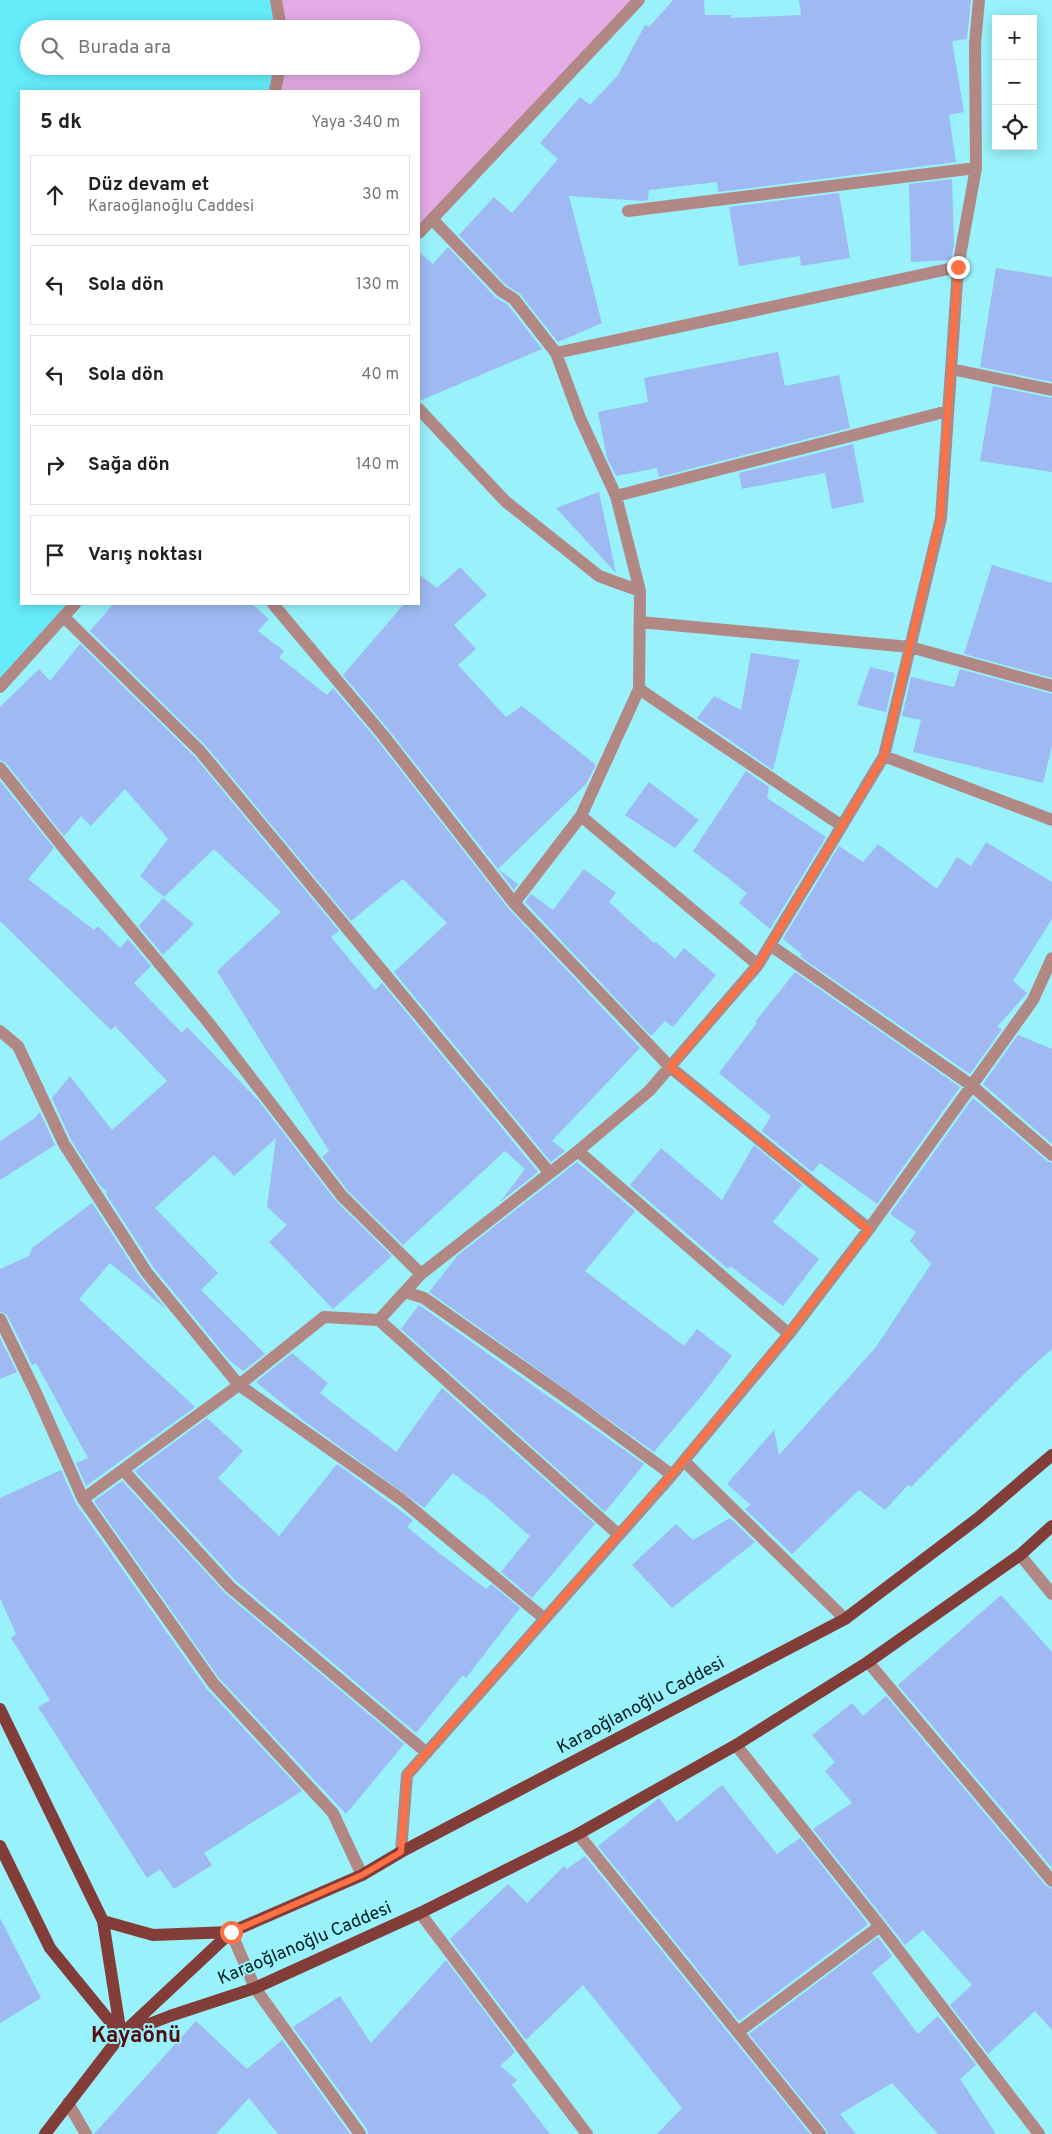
<!DOCTYPE html>
<html lang="tr">
<head>
<meta charset="utf-8">
<style>
  :root { --surface:#fff; --page:#f2f2f2; --text:#222; --muted:#767676; --line:#e0e0e0 }
  body { margin:0; font-family:Overpass,sans-serif; background:var(--page); color:var(--text) }
  .controls { position:absolute; right:15px; top:15px; display:grid; overflow:hidden; border-radius:0px; box-shadow:0 2px 12px #0003 }
  .controls button { width:45px; height:45px; display:grid; place-items:center; padding:0; border:0; border-bottom:1px solid var(--line); background:var(--surface); color:var(--text); font:25px sans-serif }
  .stop { position:absolute; width:15px; height:15px; margin:-11px; border:4px solid #ff7043; border-radius:50%; background:#fff }
  .stop.end { background:#ff7043; border-color:#fff; box-shadow:0 1px 5px #0008 }
  .list { margin:0; padding:0; list-style:none }
  h2 { display:flex; justify-content:space-between; align-items:center; height:65px; margin:0; padding:0 20px; font-size:21px }
  h2 small { font-size:16px; font-weight:400; color:var(--muted) }
  .list li { display:grid; grid-template-columns:32px 1fr auto; gap:15px; align-items:center; box-sizing:border-box; height:80px; margin:0 10px 10px; padding:0 10px; border:1px solid var(--line); border-radius:0px }
  .list b { display:block; font-size:19px; white-space:nowrap }
  .list p { margin:0; font-size:16px; white-space:nowrap; color:var(--muted) }
  .list em { font-size:16px; font-style:normal; color:var(--muted) }
  .icon { flex:none; width:28px; height:28px; fill:none; stroke:currentColor; stroke-width:2; stroke-linecap:round; stroke-linejoin:round }
  .map { position:relative; flex:none; width:1052px; height:2134px; overflow:hidden }
  .search { position:absolute; background:var(--surface); box-shadow:0 2px 12px #0003; left:20px; top:20px; width:400px; height:55px; display:flex; align-items:center; gap:12px; box-sizing:border-box; padding:0 18px; border-radius:28px; color:var(--muted); font-size:19px }
  .panel { position:absolute; background:var(--surface); box-shadow:0 2px 12px #0003; left:20px; top:90px; width:400px; height:515px; border-radius:0px }
  .map>svg:first-child { display:block }
</style>
</head>
<body>
<div class="map">
<svg width="1052" height="2134" viewBox="0 0 1052 2134">
  <rect width="100%" height="100%" fill="#98f1fb"/>
  <path fill="#65ecfb" d="M0 0H276L281 29H29V66H280L275 91H21V604H75L0 687Z"/>
  <path fill="#e4abe7" d="M276 0H639L419 233V91H275L280 66H411V29H281Z"/>
  <path fill="#9fbaf3" d="M673 0H704L705 15H731V18L801 15 799 0H971L967 39 952 41 964 112 949 115 956 162 718 192 717 182 649 190 648 200 643 201 569 196 602 323 558 342 520 294 506 285 459 235 494 197 512 213 558 159 540 143 580 97 590 105 618 75 645 25 649 27Z
    M952 179 954 246 951 260 911 262 909 184Z
    M839 193 850 258 801 266 800 256 739 266 729 207Z
    M448 247 495 297 508 305 542 349 419 401V252L433 264Z
    M996 268 1052 277V382L980 367Z
    M778 352 785 386 839 375 850 428 659 477 657 468 616 476 607 458 598 412 648 402 644 378Z
    M993 386 1052 398V472L980 461Z
    M853 444 864 502 832 509 825 473 742 489 739 473Z
    M599 492 616 573 556 508Z
    M992 565 1052 583V678L964 654Z
    M460 567 487 595 454 625 476 649 458 665 506 717 522 706 596 765 586 784 498 869 389 730 343 675 404 604H419V574L437 588Z
    M113 604H252L269 619 258 631 284 651 279 657 327 695 333 688 377 740 508 908 640 1048 552 1141 565 1151 551 1162 394 972 447 923 403 879 351 921 206 746 90 631Z
    M80 644 194 756 339 931 331 937 375 990 382 983 538 1172 500 1202 525 1169 505 1151 403 1245 348 1191 322 1157 329 1151 217 971 281 912 214 849 164 897 140 876 168 839 125 789 91 826 81 816 64 836 6 763 0 760V707L39 669 50 681Z
    M751 653 800 660 773 770 697 718 714 696 741 710Z
    M870 667 895 673 886 712 857 705Z
    M960 669 1052 694V746L1043 783 913 752 921 720 902 716 911 677 954 687Z
    M746 771 769 787 767 798 826 837 770 929 739 903 747 893 693 851Z
    M0 781 54 848 28 879 94 930 98 926 120 948 128 939 151 966 134 983 182 1033 187 1027 258 1100 336 1201 392 1256 333 1309 269 1242 287 1225 267 1207 276 1138 234 1176 214 1155 155 1208 218 1273 201 1290 265 1354 243 1371 229 1360 154 1268 106 1194 107 1192 99 1184 71 1140 52 1098 70 1076 112 1130 167 1081 115 1026 111 1030 0 921Z
    M649 782 699 820 675 848 625 815Z
    M986 842 1052 882V919L1013 981 1027 993 997 1027 1002 1029 970 1074 805 960 800 956 802 954 783 939 839 846 863 862 878 844 937 889 957 857 971 866Z
    M498 869 518 884 514 890Z
    M584 869 616 893 609 902 654 943 656 942 675 959 684 948 716 975 673 1027 665 1021 651 1036 525 902 531 894 553 910Z
    M163 898 194 924 163 955 139 926Z
    M795 972 960 1087 877 1204 820 1163 812 1172 762 1131 771 1116 719 1073 757 1023 755 1022Z
    M1018 1035 1052 1049V1144L983 1084Z
    M973 1098 1047 1161 1052 1163V1349L1026 1372 911 1487 908 1485 885 1510 859 1490 792 1554 745 1509 751 1505 727 1484 774 1430 779 1455 876 1347 931 1264 910 1241 916 1232 890 1214Z
    M40 1112 55 1145 0 1180V1141L35 1118Z
    M754 1145 802 1185 773 1222 819 1259 783 1306 730 1266 728 1269 630 1185 661 1148 722 1200Z
    M577 1162 635 1211 585 1271 684 1346 697 1329 732 1356 703 1394 654 1452 429 1292 458 1255Z
    M92 1203 140 1277 166 1309 110 1263 79 1299 195 1407 86 1486 76 1463 88 1458 36 1363 32 1365 7 1315 0 1311V1269L29 1256 32 1248Z
    M419 1305 644 1464 605 1512 401 1329Z
    M0 1338 17 1372 0 1379Z
    M292 1353 328 1383 320 1393 396 1452 442 1388 595 1524 532 1598 501 1572 530 1536 482 1494 481 1495 453 1473 424 1508 303 1420 256 1382Z
    M207 1418 243 1451 218 1478 279 1536 337 1464 413 1520 407 1527 434 1549 486 1589 491 1584 520 1608 466 1678 463 1675 416 1733 236 1581 135 1471Z
    M61 1470 76 1504 206 1688 302 1791 204 1853 212 1865 174 1889 160 1869 147 1878 38 1707 50 1700 11 1638 16 1634 0 1598V1498Z
    M122 1481 225 1593 404 1744 346 1814 219 1678 94 1501Z
    M730 1518 755 1542 672 1608 632 1565 676 1524 693 1540Z
    M1001 1595 1052 1652V1868L898 1685Z
    M886 1696 1046 1886 1052 1889V2030L1035 2011 988 2054 950 2005 972 1985 923 1930 905 1945 813 1829 852 1803 825 1771 835 1762 812 1735 852 1703 863 1716Z
    M722 1785 777 1854 800 1838 868 1924 739 2021 598 1846 659 1798 677 1822Z
    M585 1856 810 2134H657L682 2108 583 1985 526 2040 450 1939 508 1884 527 1903 564 1866 567 1869Z
    M0 1918 41 1998 0 2023Z
    M878 1937 892 1956 872 1973 918 2034 938 2016 976 2065 960 2079 996 2134H938L892 2083 840 2114 856 2134H828L826 2129 749 2034Z
    M446 1960 515 2052 500 2066 517 2080 512 2085 550 2134H368L367 2129 293 2027 340 1996 371 2043Z
    M196 2021 247 2069 282 2040 350 2134H278L249 2098 216 2134H94Z"/>
  <g fill="none" stroke-linecap="round" stroke-linejoin="round">
    <path stroke="#b18884" stroke-width="12" d="M276 0 281 29
      M275 91 280 66
      M628 211 976 168
      M432 219 501 291 514 299 556 353 580 418 616 496 640 591 639 689 581 816 514 903
      M419 233 639 0
      M556 353 958 267
      M951 369 1052 390
      M419 409 505 501 599 576 640 591
      M616 496 948 411
      M273 604 383 735 514 903 670 1067 869 1229
      M64 617 200 751 549 1172
      M640 622 910 647 1052 686
      M0 687 75 604
      M639 689 842 826
      M884 756 1052 820
      M0 768 71 857 208 1022 342 1196 421 1274
      M581 816 758 965
      M770 945 971 1085 1052 1155
      M0 1031 18 1046 64 1144 147 1273 239 1385 402 1500 545 1619
      M578 1151 789 1334
      M405 1292 424 1298 581 1408 672 1475
      M0 1319 37 1395 83 1499 213 1683 333 1813 362 1875
      M379 1320 619 1535
      M684 1461 845 1619
      M123 1470 230 1587 427 1753
      M83 1499 239 1385 324 1317 379 1320 421 1274 578 1151 649 1091 758 965 884 756 941 518 958 267 976 168 975 44 979 0
      M1020 1555 1052 1594
      M868 1662 1052 1881
      M736 1745 880 1926 1039 2134
      M578 1834 820 2134
      M401 1852 407 1775 672 1475 789 1334 869 1229 1033 1000 1052 958
      M420 1913 587 2134
      M231 1932 255 1988 360 2134
      M738 2032 880 1926
      M68 2103 86 2134"/>
    <path stroke="#823d39" stroke-width="12" d="M0 1709 103 1921 121 2035
      M0 1846 50 1948 121 2035
      M103 1921 153 1935 231 1932
      M128 2032 170 2016 255 1988 420 1913 578 1834 736 1745 868 1662 1020 1555 1052 1526
      M45 2134 121 2035 231 1932 362 1875 401 1852 845 1619 977 1519 1052 1455"/>
  </g>
  <g fill="none" stroke-linecap="round" stroke-linejoin="round">
    <path stroke="#ff7043" stroke-width="6" d="M231 1932 362 1875 401 1852 407 1775 684 1460 788 1334 869 1230 670 1067 758 965 884 756 940 518 958 267"/>
  </g>
  <g text-anchor="middle" dominant-baseline="central" stroke-width="4" stroke-linejoin="round" paint-order="stroke">
    <g font-size="18" fill="#021c1f" stroke="#98f1fb">
      <text transform="translate(641 1706) rotate(-28)">Karaoğlanoğlu Caddesi</text>
      <text transform="translate(305 1944) rotate(-23)">Karaoğlanoğlu Caddesi</text>
    </g>
    <g font-size="22" font-weight="bold" fill="#510c0e" stroke="#98f1fb">
      <text x="136" y="2036">Kayaönü</text>
    </g>
  </g>
</svg>
<div class="controls">
<button>+</button>
<button>−</button>
<button><svg class="icon" aria-label="locate" viewBox="0 0 24 24"><circle cx="12" cy="12" r="6"/><path d="M12 2v4M12 18v4M2 12h4M18 12h4"/></svg></button>
</div>
<div class="stop" style="left:231px;top:1932px"></div>
<div class="stop end" style="left:958px;top:267px"></div>
<div class="search"><svg class="icon" aria-label="search" viewBox="0 0 24 24"><circle cx="10" cy="10" r="6"/><path d="M15 15l6 6"/></svg>Burada ara</div>
<section class="panel">
<h2>5 dk<small>Yaya · 340 m</small></h2>
<ul class="list">
<li><svg class="icon" aria-label="ahead" viewBox="0 0 24 24"><path d="M12 20V5M6 11l6-6 6 6"/></svg><div><b>Düz devam et</b><p>Karaoğlanoğlu Caddesi</p></div><em>30 m</em></li>
<li><svg class="icon" aria-label="left" viewBox="0 0 24 24"><path d="M17 20v-9H6M10 6l-5 5 5 5"/></svg><div><b>Sola dön</b></div><em>130 m</em></li>
<li><svg class="icon" aria-label="left" viewBox="0 0 24 24"><path d="M17 20v-9H6M10 6l-5 5 5 5"/></svg><div><b>Sola dön</b></div><em>40 m</em></li>
<li><svg class="icon" aria-label="right" viewBox="0 0 24 24"><path d="M7 20v-9h11M14 6l5 5-5 5"/></svg><div><b>Sağa dön</b></div><em>140 m</em></li>
<li><svg class="icon" aria-label="arrive" viewBox="0 0 24 24"><path d="M6 21V4h12l-3 4 3 4H6"/></svg><div><b>Varış noktası</b></div></li>
</ul>
</section>
</div>
</body>
</html>
